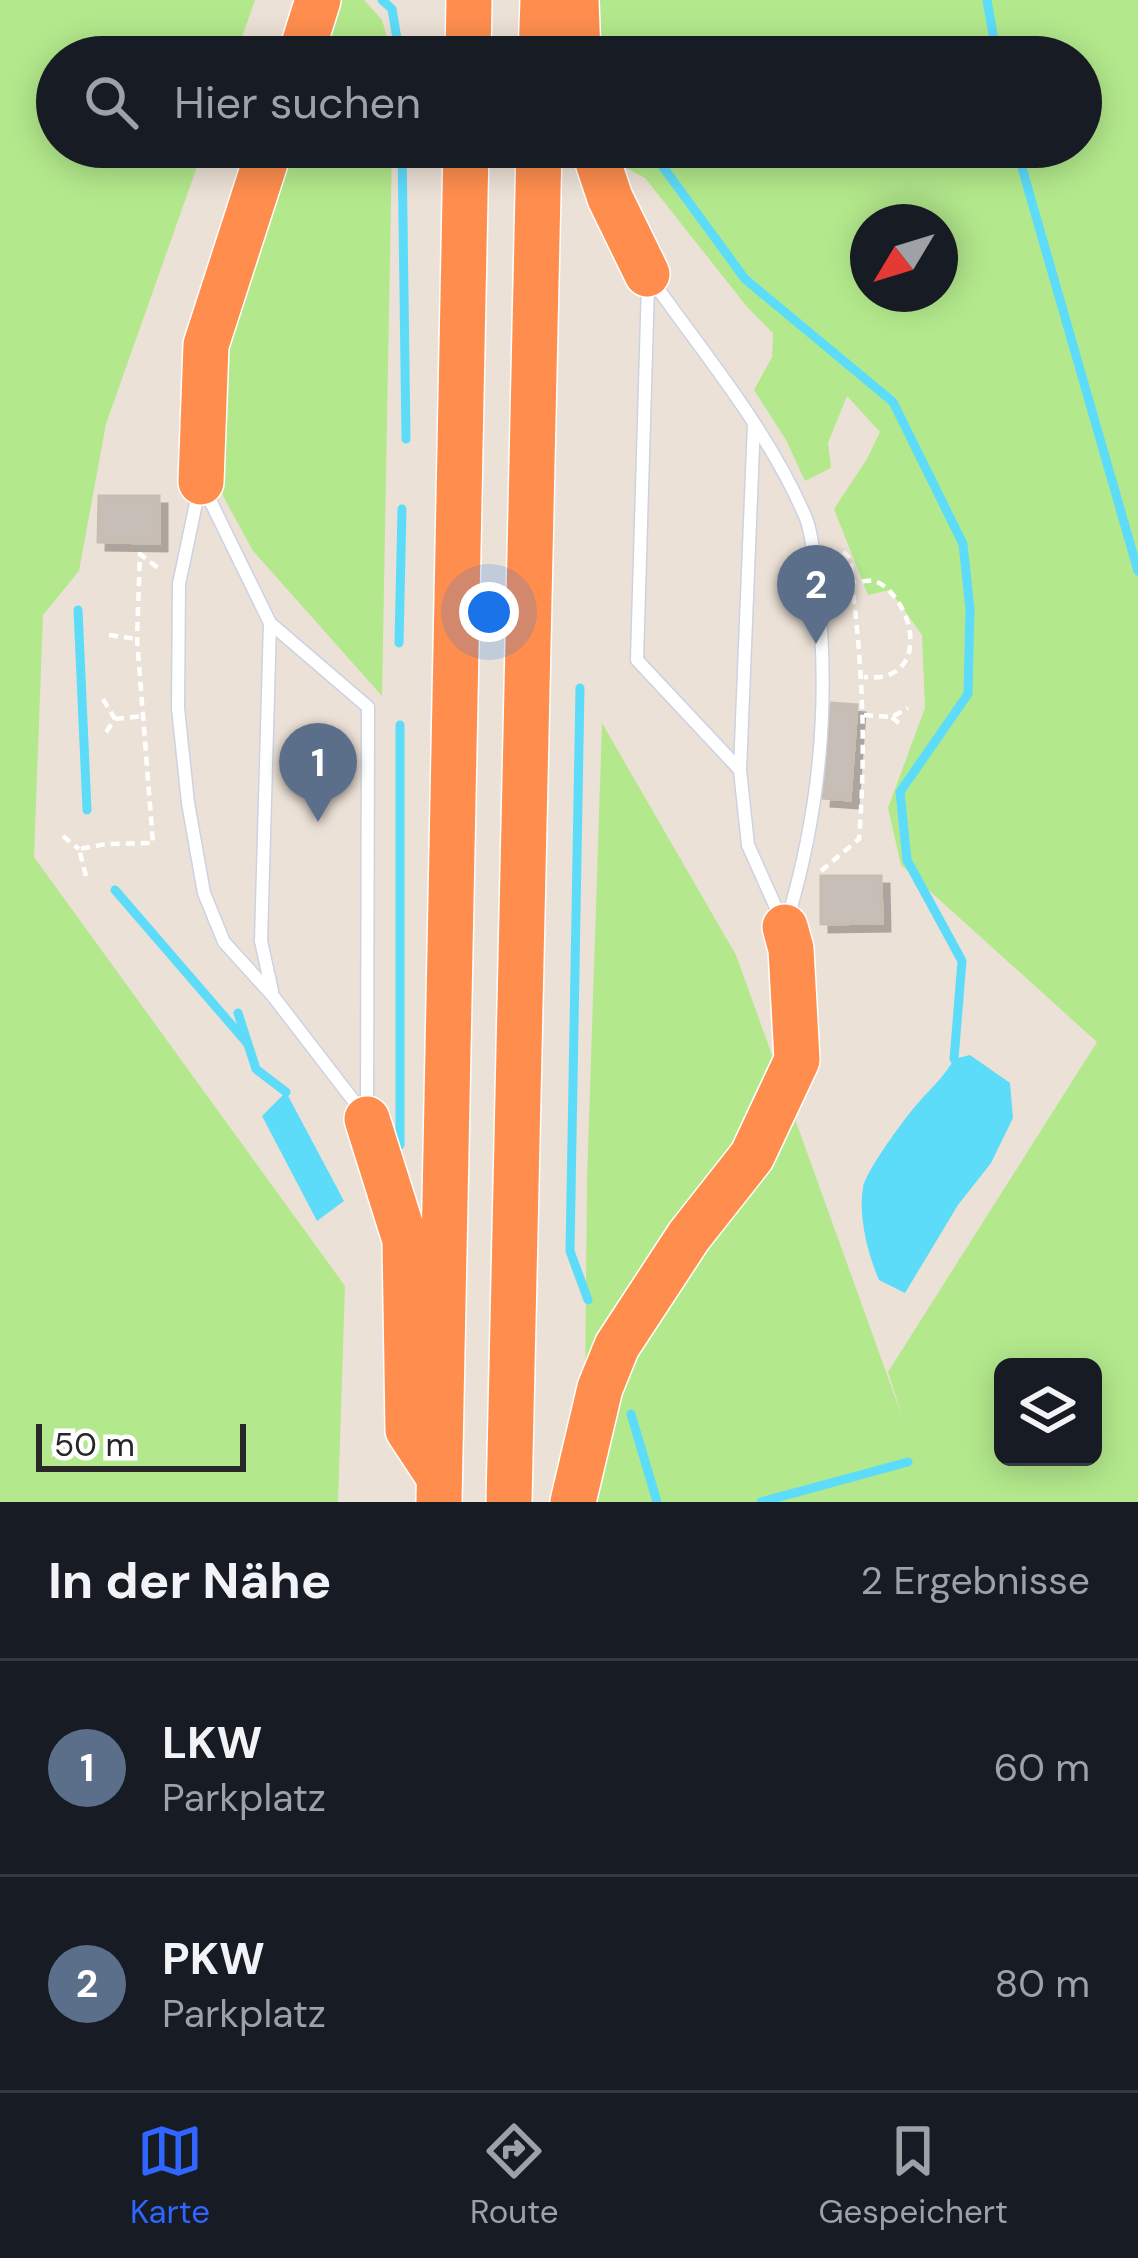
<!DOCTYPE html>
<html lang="de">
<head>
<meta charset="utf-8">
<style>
  :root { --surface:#171b24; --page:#20242c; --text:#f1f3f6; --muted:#9ea1a6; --line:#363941; --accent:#3066ff }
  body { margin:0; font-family:"DM Sans",sans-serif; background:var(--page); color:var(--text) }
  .controls { position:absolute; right:36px; bottom:36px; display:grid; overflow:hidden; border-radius:18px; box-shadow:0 6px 30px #0003 }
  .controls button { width:108px; height:108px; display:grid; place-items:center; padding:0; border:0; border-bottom:3px solid var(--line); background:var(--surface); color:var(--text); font:60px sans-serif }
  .compass { position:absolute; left:850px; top:204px; width:108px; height:108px; border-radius:50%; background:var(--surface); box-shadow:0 6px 30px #0003; rotate:232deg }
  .scale { position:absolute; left:36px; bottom:30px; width:210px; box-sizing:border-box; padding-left:12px; border:6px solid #272727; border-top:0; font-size:33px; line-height:42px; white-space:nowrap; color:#272727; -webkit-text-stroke:9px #fff; paint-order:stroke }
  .you { position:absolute; left:489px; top:612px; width:42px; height:42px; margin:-30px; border:9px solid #fff; border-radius:50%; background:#1a73e8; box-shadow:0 0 0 18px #1a73e833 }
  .badge { display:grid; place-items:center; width:78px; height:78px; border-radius:50%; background:var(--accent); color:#fff; font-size:39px; font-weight:700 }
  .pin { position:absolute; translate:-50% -99px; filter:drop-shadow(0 3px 6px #0008) }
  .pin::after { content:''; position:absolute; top:63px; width:42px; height:36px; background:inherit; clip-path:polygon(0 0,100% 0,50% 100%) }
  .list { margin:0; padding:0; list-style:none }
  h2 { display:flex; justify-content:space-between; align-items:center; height:156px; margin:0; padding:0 48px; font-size:51px }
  h2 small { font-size:39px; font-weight:400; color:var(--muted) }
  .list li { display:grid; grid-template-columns:78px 1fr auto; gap:36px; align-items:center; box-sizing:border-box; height:216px; padding:0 48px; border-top:3px solid var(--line) }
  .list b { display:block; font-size:45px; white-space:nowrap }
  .list p { margin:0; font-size:39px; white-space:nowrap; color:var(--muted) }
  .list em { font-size:39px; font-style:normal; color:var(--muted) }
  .icon { flex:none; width:66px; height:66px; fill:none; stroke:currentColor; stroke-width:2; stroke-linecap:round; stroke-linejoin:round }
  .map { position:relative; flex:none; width:1138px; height:1502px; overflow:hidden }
  .search { position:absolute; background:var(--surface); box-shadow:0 6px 30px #0003; left:36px; right:36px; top:36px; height:132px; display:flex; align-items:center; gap:30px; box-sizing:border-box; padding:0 42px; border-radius:66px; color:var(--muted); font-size:45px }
  .sheet { height:588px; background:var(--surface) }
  nav { display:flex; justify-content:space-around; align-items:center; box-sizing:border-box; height:168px; border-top:3px solid var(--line); background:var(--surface); font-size:33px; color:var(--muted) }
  nav a { display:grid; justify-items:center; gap:6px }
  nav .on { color:var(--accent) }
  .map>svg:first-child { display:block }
</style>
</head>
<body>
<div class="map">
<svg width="1138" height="1502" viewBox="0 0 1138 1502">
  <defs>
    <filter id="shadow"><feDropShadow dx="8" dy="8" stdDeviation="0" flood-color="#0004"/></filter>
  </defs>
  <rect width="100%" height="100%" fill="#ece1d6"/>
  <path fill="#b3e98c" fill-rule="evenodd" d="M0 0H255L235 57H57V147H204L106 424 79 571 43 615 34 857 345 1286 338 1502H0Z
    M334 0H364L382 20 393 57H313Z
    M596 0H1138V1502H584L587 1181 602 723 736 955 903 1419 888 1372 1097 1042 901 865 888 808 925 708 922 635 890 590 868 595 834 509 867 459 880 432 847 396 828 443 831 468 805 481 786 440 754 390 772 357 773 333 748 308 645 178 619 164 614 147H1081V57H590ZM868 222H940V294H868ZM1003 1367H1093V1457H1003Z
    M281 147H392L382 696 253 551 223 496 215 420 220 361Z"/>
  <path fill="#5ddcfa" d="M970 1055 1010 1083 1013 1118 991 1163 958 1205 905 1293 879 1280C868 1255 858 1216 863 1188 865 1172 906 1116 919 1102 932 1087 944 1077 954 1059Z
    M286 1092 344 1201 317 1221 262 1116Z"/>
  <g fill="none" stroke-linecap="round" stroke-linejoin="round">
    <path stroke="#5ddcfa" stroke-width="9" d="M382 0 392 9 400 57
      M987 0 997 57
      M402 147 406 439
      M1016 147 1138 571
      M655 156 745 279 893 402 963 544 970 609 968 694 900 792 907 860 962 961 954 1059
      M78 610 87 810
      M399 643 402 509
      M580 688 570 1251 588 1300
      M115 890 248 1044
      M238 1013 256 1069 286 1092
      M400 1145V725
      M631 1414 657 1502
      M761 1502 908 1462"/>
  </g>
  <path fill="#c6beb7" stroke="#c7bdb0" stroke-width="3" filter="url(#shadow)" d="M99 496H159V543L98 542Z
    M831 703 857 705 850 800 823 798Z
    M821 876H881L882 923 821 924Z"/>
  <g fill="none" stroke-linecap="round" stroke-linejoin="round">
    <defs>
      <path id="service" d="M651 279C705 355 768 430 805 516 813 534 813 558 816 578 831 695 821 808 787 921
        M648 284 637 660 740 770
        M754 423 740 770 748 845 782 921
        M204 488 270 623 261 941 272 991
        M199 489 179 584 178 708 188 803 204 893 224 942 273 996 363 1113
        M270 623 368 707 367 1111"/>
      <path id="motorway" d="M576 0 578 57
        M300 57 318 0
        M468 57 469 0
        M541 57 543 0
        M593 147 610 198 647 274
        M201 482 206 345 270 147
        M367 1119 405 1240 408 1430 439 1477
        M439 1502 466 147
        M509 1502 539 147
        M573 1502 600 1388 617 1346 689 1236 752 1156 797 1060 791 949 785 927"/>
    </defs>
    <use href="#service" stroke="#ccd2e2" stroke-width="15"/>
    <use href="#motorway" stroke="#fff" stroke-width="48"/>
    <path stroke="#fff" stroke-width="4.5" stroke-dasharray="9 6" stroke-linecap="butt" d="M843 552 851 559 852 583C861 582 872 578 881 584 917 608 929 684 864 677
      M109 635 137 639
      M103 699 115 719 104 735
      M864 715 892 717 908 708
      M892 717 903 727
      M115 719 143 716
      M63 836 79 849
      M821 871 859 839C866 749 863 673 852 583
      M86 876 79 849 106 844 153 843 137 639 140 554 162 571"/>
    <use href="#service" stroke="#fff" stroke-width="12"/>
    <use href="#motorway" stroke="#ff8e4e" stroke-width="45"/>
  </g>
</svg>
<div class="controls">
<button><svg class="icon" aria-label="layers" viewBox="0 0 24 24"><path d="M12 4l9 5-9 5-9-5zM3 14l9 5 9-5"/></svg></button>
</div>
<svg class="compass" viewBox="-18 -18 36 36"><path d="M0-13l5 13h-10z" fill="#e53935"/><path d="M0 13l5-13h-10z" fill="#9ea1a6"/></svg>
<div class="scale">50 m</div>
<div class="you"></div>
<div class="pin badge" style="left:318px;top:822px;background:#5c6f8a">1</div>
<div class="pin badge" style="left:816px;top:644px;background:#5c6f8a">2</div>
<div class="search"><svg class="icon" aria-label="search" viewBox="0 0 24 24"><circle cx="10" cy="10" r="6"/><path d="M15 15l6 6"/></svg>Hier suchen</div>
</div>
<section class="sheet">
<h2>In der Nähe<small>2 Ergebnisse</small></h2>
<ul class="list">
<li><span class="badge" style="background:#5c6f8a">1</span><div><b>LKW</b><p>Parkplatz</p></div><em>60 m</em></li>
<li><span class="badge" style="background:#5c6f8a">2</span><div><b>PKW</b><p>Parkplatz</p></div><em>80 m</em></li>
</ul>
</section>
<nav>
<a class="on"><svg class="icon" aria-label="map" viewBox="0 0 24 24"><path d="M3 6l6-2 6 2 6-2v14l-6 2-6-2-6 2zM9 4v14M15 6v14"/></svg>Karte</a>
<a><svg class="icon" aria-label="directions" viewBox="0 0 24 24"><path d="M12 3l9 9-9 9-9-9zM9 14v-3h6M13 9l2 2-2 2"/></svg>Route</a>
<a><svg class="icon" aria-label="saved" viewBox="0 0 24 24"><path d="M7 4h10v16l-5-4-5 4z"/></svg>Gespeichert</a>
</nav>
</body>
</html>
